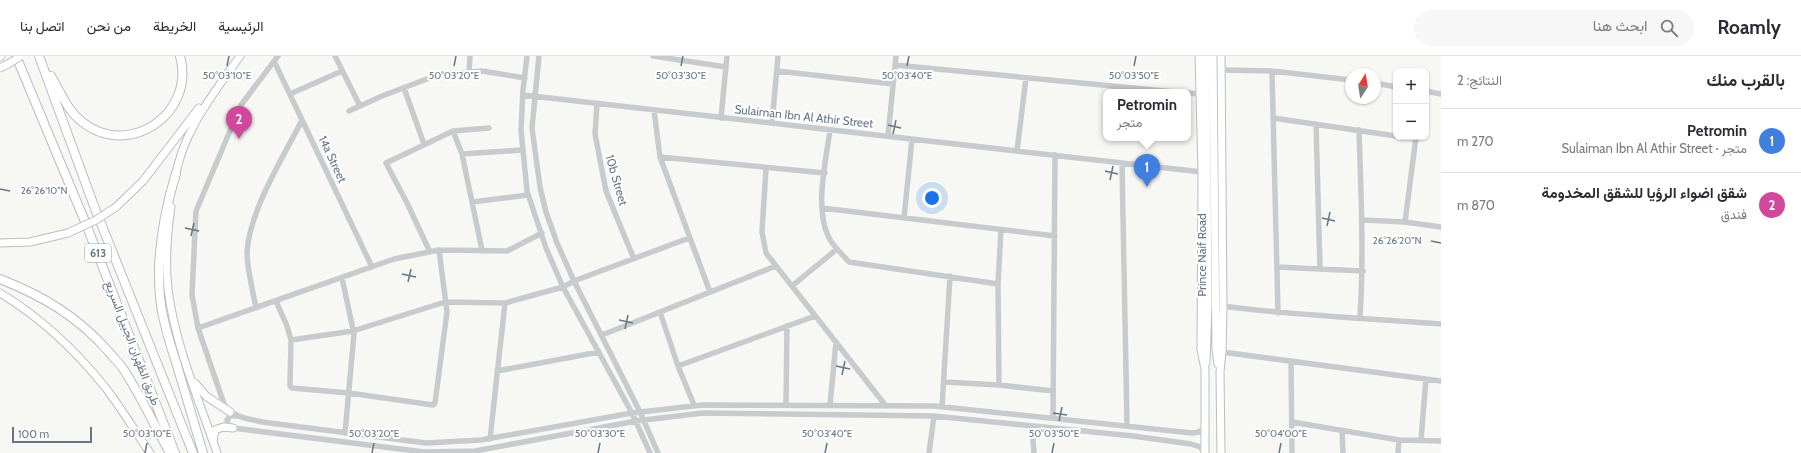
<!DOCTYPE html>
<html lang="ar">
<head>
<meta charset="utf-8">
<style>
  :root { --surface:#fff; --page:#f7f7f7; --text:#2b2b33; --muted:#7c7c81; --line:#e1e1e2; --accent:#111827 }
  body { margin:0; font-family:Cabin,Vazirmatn,sans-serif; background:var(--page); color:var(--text); direction:rtl }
  .controls { position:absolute; right:12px; top:12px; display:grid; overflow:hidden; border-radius:8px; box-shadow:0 1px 3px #0004 }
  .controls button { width:36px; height:36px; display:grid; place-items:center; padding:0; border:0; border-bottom:1px solid var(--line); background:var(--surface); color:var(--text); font:20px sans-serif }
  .compass { position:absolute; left:1345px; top:12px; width:36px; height:36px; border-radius:50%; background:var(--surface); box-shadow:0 1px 3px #0004; rotate:12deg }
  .scale { position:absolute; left:12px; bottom:10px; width:80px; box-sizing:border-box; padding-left:4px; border:2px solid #657787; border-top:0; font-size:11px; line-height:14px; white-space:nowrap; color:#657787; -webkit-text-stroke:3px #fff; paint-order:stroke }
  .you { position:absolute; left:932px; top:142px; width:14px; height:14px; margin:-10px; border:3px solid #fff; border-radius:50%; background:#1a73e8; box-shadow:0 0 0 6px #1a73e833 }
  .badge { display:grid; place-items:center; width:26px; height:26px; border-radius:50%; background:var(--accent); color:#fff; font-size:13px; font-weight:700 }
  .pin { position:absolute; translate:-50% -33px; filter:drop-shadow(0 1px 2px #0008) }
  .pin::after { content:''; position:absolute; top:21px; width:14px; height:12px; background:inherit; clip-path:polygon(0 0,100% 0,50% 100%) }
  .popup { position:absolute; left:1103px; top:33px; width:88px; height:52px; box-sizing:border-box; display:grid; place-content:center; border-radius:8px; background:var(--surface); filter:drop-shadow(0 1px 3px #0005); font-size:13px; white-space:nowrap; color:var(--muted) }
  .popup b { font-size:15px; color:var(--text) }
  .popup::after { content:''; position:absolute; left:50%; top:100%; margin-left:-8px; border:8px solid transparent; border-top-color:var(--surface) }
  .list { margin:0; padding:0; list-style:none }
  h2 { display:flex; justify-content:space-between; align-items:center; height:52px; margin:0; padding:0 16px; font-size:17px }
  h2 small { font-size:13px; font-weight:400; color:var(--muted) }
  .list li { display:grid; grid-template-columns:26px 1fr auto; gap:12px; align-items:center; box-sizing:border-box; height:64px; padding:0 16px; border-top:1px solid var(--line) }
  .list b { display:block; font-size:15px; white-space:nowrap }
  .list p { margin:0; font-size:13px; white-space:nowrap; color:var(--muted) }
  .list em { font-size:13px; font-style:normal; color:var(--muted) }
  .icon { flex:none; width:22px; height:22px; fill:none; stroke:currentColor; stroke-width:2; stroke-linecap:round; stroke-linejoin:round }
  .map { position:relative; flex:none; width:1441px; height:397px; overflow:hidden; direction:ltr }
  header { display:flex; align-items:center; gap:24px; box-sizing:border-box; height:56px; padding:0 20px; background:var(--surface); border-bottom:1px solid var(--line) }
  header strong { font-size:19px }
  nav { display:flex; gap:22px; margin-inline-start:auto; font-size:14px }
  .search { width:280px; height:36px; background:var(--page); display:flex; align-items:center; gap:10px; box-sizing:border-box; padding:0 14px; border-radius:22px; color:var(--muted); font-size:15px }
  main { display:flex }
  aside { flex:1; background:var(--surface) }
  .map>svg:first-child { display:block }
</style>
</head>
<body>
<header>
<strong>Roamly</strong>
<div class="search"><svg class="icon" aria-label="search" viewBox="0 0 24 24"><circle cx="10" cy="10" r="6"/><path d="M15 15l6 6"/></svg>ابحث هنا</div>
<nav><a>الرئيسية</a><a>الخريطة</a><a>من نحن</a><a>اتصل بنا</a></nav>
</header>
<main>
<aside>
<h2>بالقرب منك<small>النتائج: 2</small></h2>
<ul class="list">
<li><span class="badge" style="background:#3f7fe0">1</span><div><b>Petromin</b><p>متجر · Sulaiman Ibn Al Athir Street</p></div><em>270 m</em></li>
<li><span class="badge" style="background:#d1479c">2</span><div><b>شقق اضواء الرؤيا للشقق المخدومة</b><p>فندق</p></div><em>870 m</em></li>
</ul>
</aside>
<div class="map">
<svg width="1441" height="397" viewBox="0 0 1441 397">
  <rect width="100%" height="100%" fill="#f7f8f4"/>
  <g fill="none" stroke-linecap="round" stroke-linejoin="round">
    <defs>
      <path id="major" d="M1199 0 1202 116 1201 293 1205 313V397
        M1213 0 1216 294 1218 308
        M0 1 1 0
        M0 12 8 8
        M175 123C182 76 214 37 240 0
        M116 151 143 125 199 52
        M171 151C167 178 165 206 168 233 175 289 199 344 217 397
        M0 187 30 186 68 177
        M0 237C40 261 76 295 105 331 121 352 135 375 150 397
        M1206 307 1208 249 1206 0
        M195 327 206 340 230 356
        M213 385 215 374 223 371 233 372
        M1221 397 1220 316 1222 296 1223 250 1221 0"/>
      <path id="highway" d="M16 0 86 168 175 397
        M39 0 94 150 193 397
        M51 20C60 35 67 54 81 65 128 104 196 58 180 0
        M176 117C164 157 156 200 160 241 162 263 169 285 176 306 185 337 194 367 203 397
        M0 223C43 240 77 260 108 295 113 301 118 306 122 311 140 338 154 369 170 397"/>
    </defs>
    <use href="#major" stroke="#babec2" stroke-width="9"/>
    <use href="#highway" stroke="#b9bdc0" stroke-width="10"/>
    <path stroke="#c7cbce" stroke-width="5.5" d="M278 0 241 49 196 155 192 239 198 272 224 348C234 362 246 362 262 366L426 387 481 384 632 357 702 349 934 350 1192 377 1199 376 1206 371
      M335 0 360 50
      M527 0 523 34 521 74 527 135 546 192 563 231 632 357 650 397
      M539 0 532 72 540 131 546 156 557 187 574 225 640 356 658 397
      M653 0 726 11
      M274 5 372 211
      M895 9 1175 36
      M1222 14 1272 15 1351 24
      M777 15 893 28
      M1272 15 1278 257
      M469 16 470 0
      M1375 27 1396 31
      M404 32 424 88
      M1426 35 1441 38
      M1188 37 1200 38
      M290 38 342 15
      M523 39 1202 116
      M597 48 595 78 606 135 634 203
      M654 54 660 101 710 236
      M349 55 382 40 440 18 482 15 525 22
      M721 62 727 0
      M1273 62 1396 80
      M772 67 778 0
      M1316 68 1320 213
      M830 74C826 105 814 153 829 182 834 191 842 198 849 206L998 228
      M1359 74C1361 137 1364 199 1360 261
      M453 75 462 98 482 194
      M888 80 896 0
      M1407 81 1416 82
      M1017 95 1026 22
      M462 98 522 94
      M660 101 825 117
      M1122 107 1127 369
      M766 112 762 176 766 197 886 350
      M472 146 528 139
      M822 152 1055 180
      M904 162 912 83
      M1363 164 1405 166 1441 171
      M1405 166 1416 81
      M430 196 407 147 386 107 453 75 489 72
      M1277 211 1363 215
      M342 222 354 278 345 377
      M792 230 837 193
      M276 245 287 270 291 284 290 330 292 332 349 337 433 349 435 347 447 256 439 194
      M1223 250C1295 260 1368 262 1441 268
      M256 252C253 236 247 212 247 197 249 155 283 102 302 64
      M660 256 678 310 694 349
      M198 272 394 203 439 194 507 195 542 177
      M602 279 776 210
      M291 284 353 275 445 246 505 247 563 231 574 225 689 182
      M1222 296 1441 325
      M1291 305 1292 397
      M678 310 815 260
      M497 315 599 296
      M944 326 999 329 1053 335
      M999 329 998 228 1001 174
      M786 349 787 270
      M830 349 836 286
      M942 351 950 220
      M236 360H230L227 364 228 368 233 372 424 396 475 395 636 365 703 357 934 360 1133 380 1191 388 1200 391 1205 397
      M1053 361 1055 99
      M1292 366 1399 384 1441 385
      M1032 370 1034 397
      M1342 375 1343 397
      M490 383 505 247
      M1421 384 1426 323
      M929 397 934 360
      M1398 397 1399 384"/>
    <use href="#major" stroke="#fff" stroke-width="7"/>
    <use href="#highway" stroke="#fff" stroke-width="8"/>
    <defs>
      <path id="major-bridge" d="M8 8 21 0
        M68 177 96 164 116 151"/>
    </defs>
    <use href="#major-bridge" stroke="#babec2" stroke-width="9" stroke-linecap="butt"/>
    <use href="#major-bridge" stroke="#fff" stroke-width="7"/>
  </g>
  <path fill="none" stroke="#657787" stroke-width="1.5" d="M227 10 229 0M454 10 456 0M681 10 683 0M907 10 909 0M1134 10 1136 0M888 69 901 72M893 78 896 64M1105 115 1118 118M1110 124 1113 110M0 133 10 135M1322 162 1335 165M1327 170 1330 156M185 172 199 175M191 180 194 167M1431 185 1441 187M402 218 416 221M408 226 411 213M619 264 633 267M625 273 628 259M836 310 850 313M842 319 845 305M1053 357 1067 359M1059 365 1062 351M145 397 147 387M372 397 374 387M598 397 600 387M825 397 827 387M1052 397 1054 387M1279 397 1281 387"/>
  <g text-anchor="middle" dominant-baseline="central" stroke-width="4" stroke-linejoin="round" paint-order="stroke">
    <rect fill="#fff" stroke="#93a0ab" stroke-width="1" x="85" y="188" width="26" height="18" rx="3"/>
    <g font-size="11" font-weight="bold" fill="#657787">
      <text x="98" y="197">613</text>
    </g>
    <g font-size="12" fill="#657787" stroke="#fff">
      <text transform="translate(804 60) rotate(6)">Sulaiman Ibn Al Athir Street</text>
      <text transform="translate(333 103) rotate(65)">14a Street</text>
      <text transform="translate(617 124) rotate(74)">10b Street</text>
      <text transform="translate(1201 199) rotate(-90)">Prince Naif Road</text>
      <text transform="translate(133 287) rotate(69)">طريق الظهران الجبيل السريع</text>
    </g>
  </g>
  <g font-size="10" text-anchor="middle" fill="#657787" stroke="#fff" stroke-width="4" stroke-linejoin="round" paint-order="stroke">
    <text x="227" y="23">50°03'10"E</text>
    <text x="454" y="23">50°03'20"E</text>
    <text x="681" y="23">50°03'30"E</text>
    <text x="907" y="23">50°03'40"E</text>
    <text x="1134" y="23">50°03'50"E</text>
    <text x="44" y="138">26°26'10"N</text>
    <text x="1397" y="188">26°26'20"N</text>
    <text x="147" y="381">50°03'10"E</text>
    <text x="374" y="381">50°03'20"E</text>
    <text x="600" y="381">50°03'30"E</text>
    <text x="827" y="381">50°03'40"E</text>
    <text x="1054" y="381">50°03'50"E</text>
    <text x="1281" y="381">50°04'00"E</text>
  </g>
</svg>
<div class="controls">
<button>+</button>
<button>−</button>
</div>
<svg class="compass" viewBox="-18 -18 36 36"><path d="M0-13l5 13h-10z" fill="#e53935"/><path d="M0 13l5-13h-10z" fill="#7c7c81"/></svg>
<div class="scale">100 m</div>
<div class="you"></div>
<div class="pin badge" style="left:1147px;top:131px;background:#3f7fe0">1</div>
<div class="popup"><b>Petromin</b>متجر</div>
<div class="pin badge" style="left:239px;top:83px;background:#d1479c">2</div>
</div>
</main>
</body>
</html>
